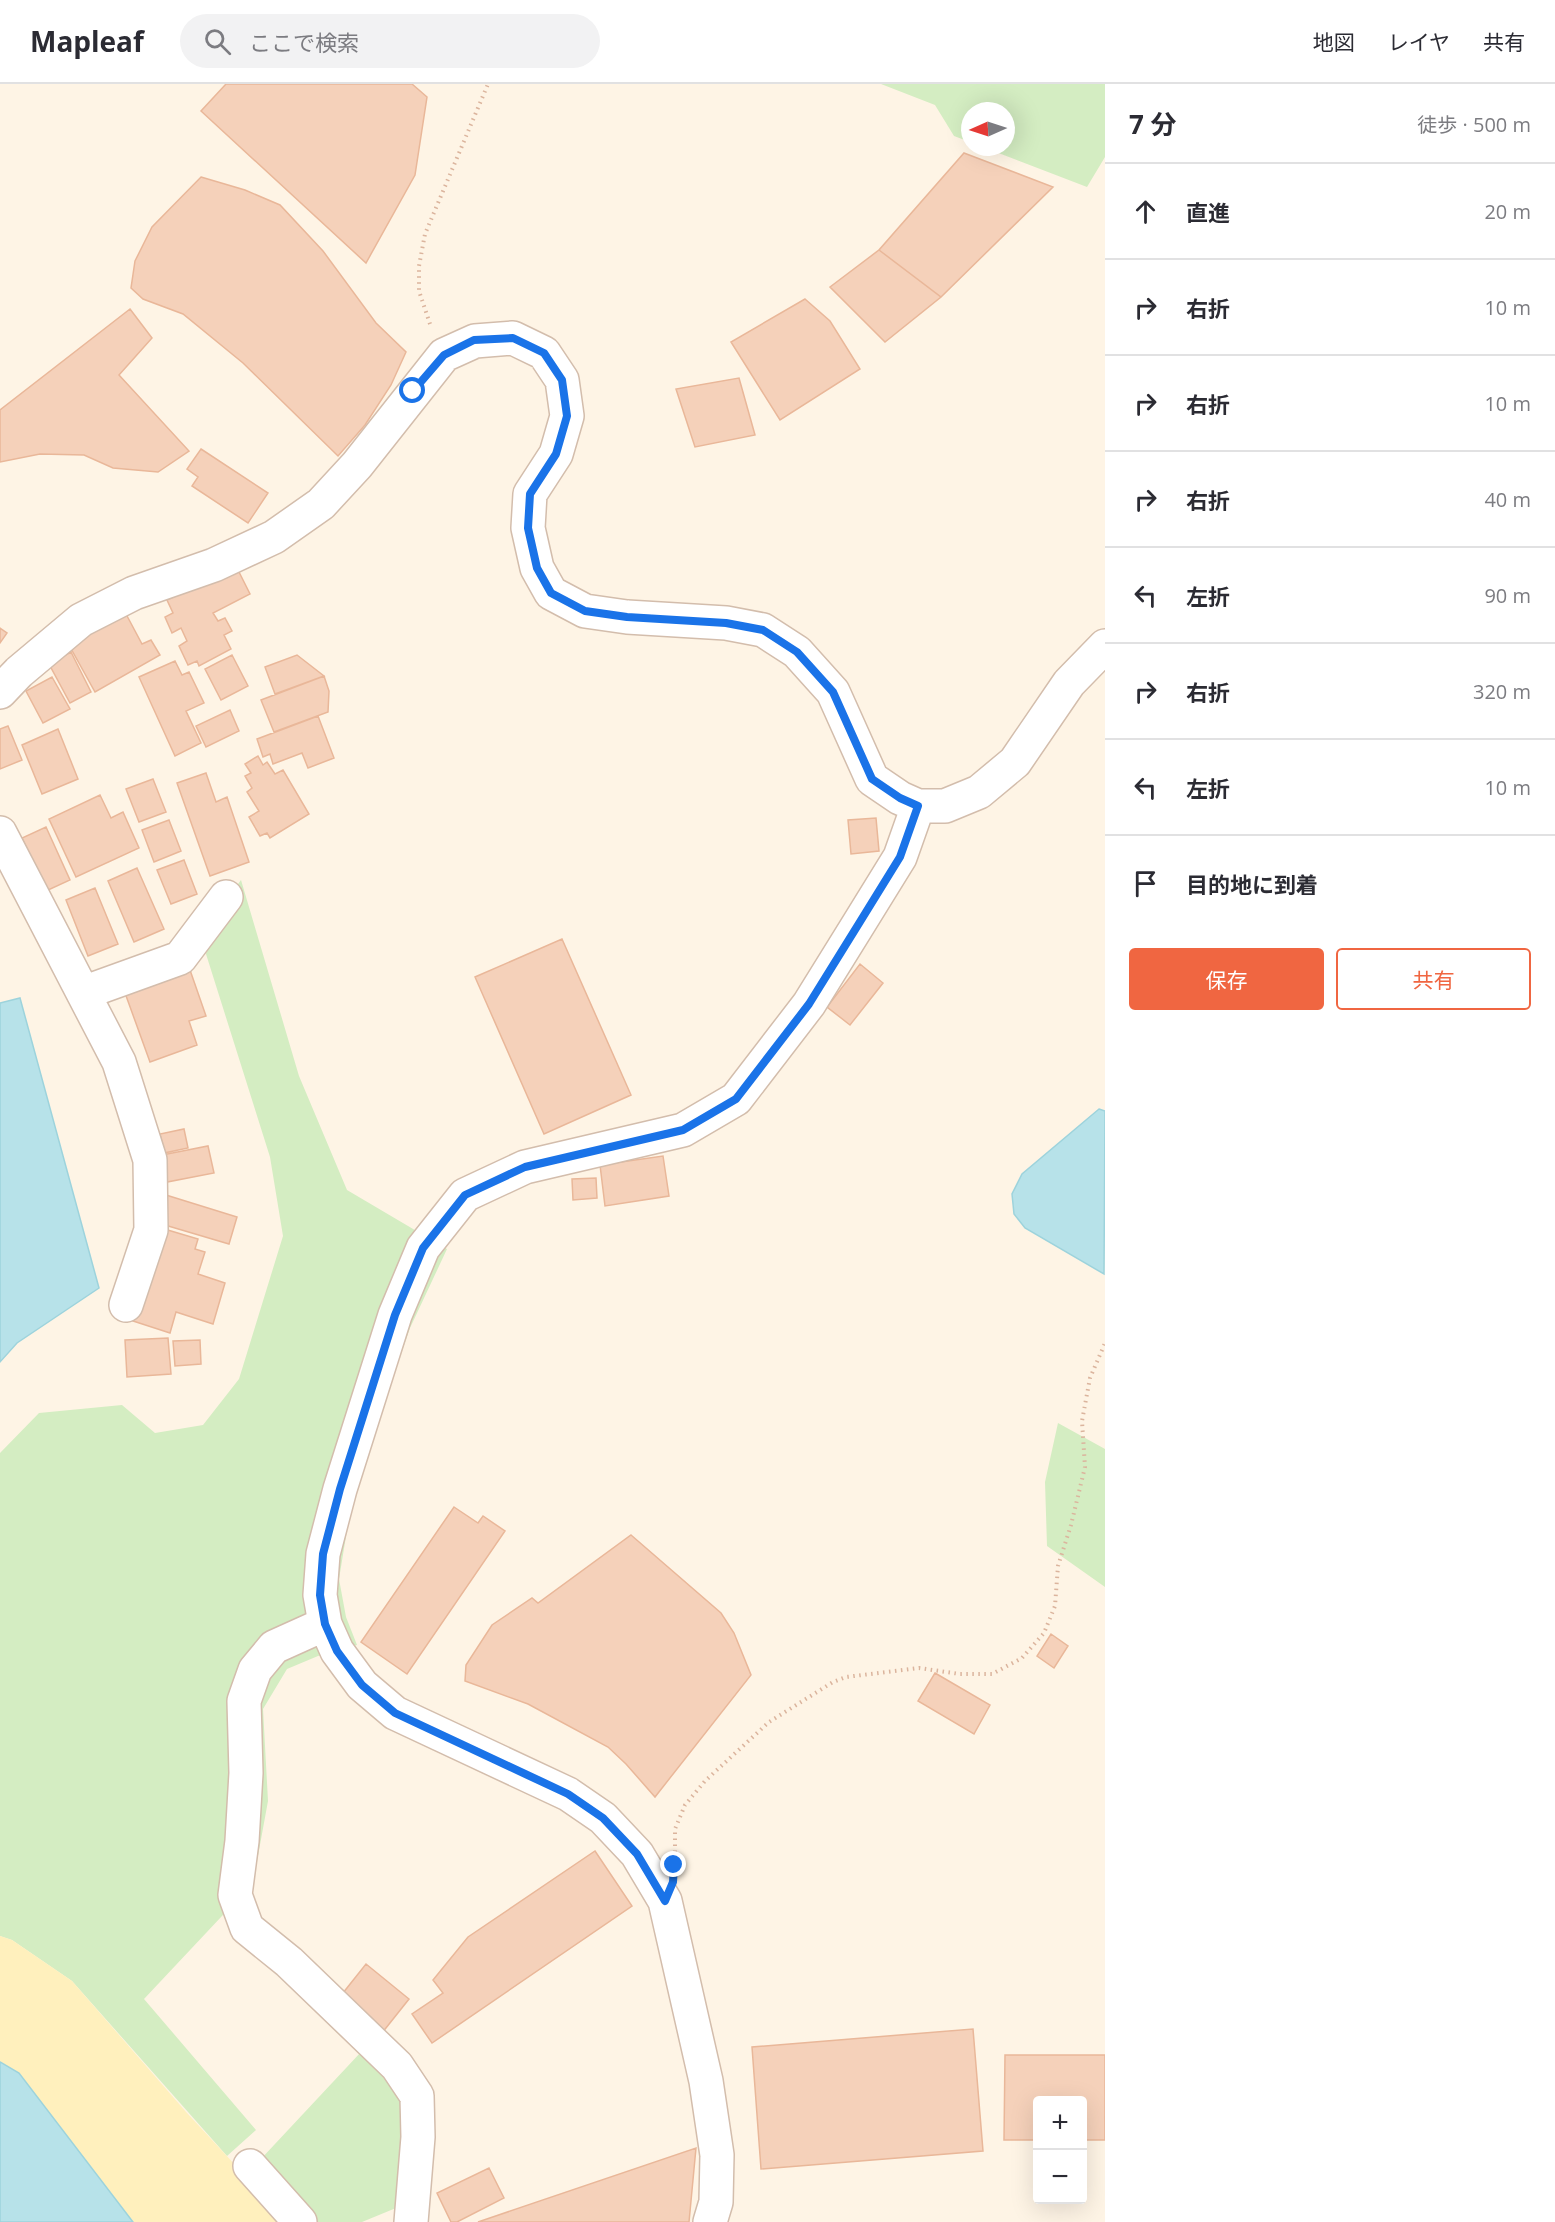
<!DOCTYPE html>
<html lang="ja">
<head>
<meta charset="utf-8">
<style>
  :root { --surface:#fff; --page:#f2f2f3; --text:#2b2b33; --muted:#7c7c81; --line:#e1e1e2; --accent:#f06641 }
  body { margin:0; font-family:"Open Sans","Noto Sans JP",sans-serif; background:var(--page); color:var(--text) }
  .controls { position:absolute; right:18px; bottom:18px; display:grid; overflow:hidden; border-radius:6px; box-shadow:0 6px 24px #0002 }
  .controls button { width:54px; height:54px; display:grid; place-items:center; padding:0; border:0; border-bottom:2px solid var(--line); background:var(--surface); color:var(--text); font:30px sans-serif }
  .compass { position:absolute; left:961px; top:18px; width:54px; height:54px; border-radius:50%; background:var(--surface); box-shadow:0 6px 24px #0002; rotate:267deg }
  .stop { position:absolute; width:18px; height:18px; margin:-14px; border:4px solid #1a73e8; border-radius:50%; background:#fff }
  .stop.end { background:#1a73e8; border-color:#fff; box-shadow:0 2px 6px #0008 }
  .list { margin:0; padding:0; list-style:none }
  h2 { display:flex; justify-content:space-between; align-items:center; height:78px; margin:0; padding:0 24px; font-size:26px }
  h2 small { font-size:20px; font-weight:400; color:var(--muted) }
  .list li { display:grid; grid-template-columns:39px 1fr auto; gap:18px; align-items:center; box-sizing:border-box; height:96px; padding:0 24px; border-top:2px solid var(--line) }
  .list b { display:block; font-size:22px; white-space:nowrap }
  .list em { font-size:20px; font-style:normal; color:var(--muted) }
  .actions { display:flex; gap:12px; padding:18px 24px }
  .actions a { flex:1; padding:14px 0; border:2px solid var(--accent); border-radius:6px; text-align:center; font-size:21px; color:var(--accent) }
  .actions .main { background:var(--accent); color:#fff }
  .icon { flex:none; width:33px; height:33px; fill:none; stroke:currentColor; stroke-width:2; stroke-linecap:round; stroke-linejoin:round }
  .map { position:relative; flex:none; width:1105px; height:2138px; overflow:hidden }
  header { display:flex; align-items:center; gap:36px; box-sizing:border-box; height:84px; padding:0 30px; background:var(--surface); border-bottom:2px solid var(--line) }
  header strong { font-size:28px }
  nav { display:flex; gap:33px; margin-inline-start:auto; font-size:21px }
  .search { width:420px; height:54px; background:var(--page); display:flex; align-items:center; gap:15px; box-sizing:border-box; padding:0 21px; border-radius:33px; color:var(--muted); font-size:22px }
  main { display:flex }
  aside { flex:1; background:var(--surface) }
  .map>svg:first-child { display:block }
</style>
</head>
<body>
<header>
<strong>Mapleaf</strong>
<div class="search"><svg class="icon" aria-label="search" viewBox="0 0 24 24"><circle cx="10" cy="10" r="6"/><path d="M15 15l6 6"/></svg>ここで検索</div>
<nav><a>地図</a><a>レイヤ</a><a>共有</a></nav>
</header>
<main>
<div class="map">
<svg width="1105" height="2138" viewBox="0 0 1105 2138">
  <rect width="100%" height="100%" fill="#fef4e5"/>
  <path fill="#d4edc2" d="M881 0H1105V73L1087 103 983 63H1006V27H970V58L954 52 935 21Z
    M241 796 299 992 347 1106 447 1165 410 1244 367 1367 348 1440 339 1495 346 1533 357 1561 318 1572 287 1585 263 1625 268 1717 253 1799 144 1915 256 2046 227 2072 72 1897 12 1856 0 1852V1369L39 1329 122 1321 155 1349 203 1341 239 1295 283 1152 270 1073 206 870 213 834Z
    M1058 1339 1105 1365V1503L1047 1462 1045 1398Z
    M361 1968 392 1998 406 2018 396 2124 362 2138H313L260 2076Z"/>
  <path fill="#fff0bd" d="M0 1852 12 1856 72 1897 187 2029 288 2138H133L19 1989 0 1978Z"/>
  <path fill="#b7e2e9" stroke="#9dd3dc" stroke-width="1.5" d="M20 914 99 1204 17 1259 0 1278V919Z
    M1099 1025 1105 1027 1104 1190 1025 1144 1014 1130 1012 1110 1022 1090Z
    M0 1978 19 1989 133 2138H0Z"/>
  <path fill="#f5d1ba" stroke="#e9b799" stroke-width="1.5" d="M226 0H412L427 13 415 91 366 179 201 27Z
    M964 69 1053 103 941 213 879 166Z
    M201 93 245 106 280 121 323 167 376 239 406 268 391 301 365 341 338 372 243 279 183 230 143 215 131 204 135 177 152 143Z
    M879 166 941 213 885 258 830 203Z
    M805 215 830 237 860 285 780 336 731 258Z
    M130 225 152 254 119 291 189 367 158 388 113 384 84 371 40 370 0 378V326Z
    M739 294 755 351 695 363 676 305Z
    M201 365 268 409 248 439 192 402 198 393 187 385Z
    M236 482 250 510 213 529 218 537 225 534 232 547 224 551 231 565 199 582 197 577 188 581 179 562 187 557 181 544 172 549 165 533 173 529 167 516Z
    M126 530 142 560 151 556 160 571 95 608 69 561Z
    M0 544 7 549 0 559Z
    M71 568 91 608 70 619 49 580Z
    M232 571 248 602 221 616 205 585Z
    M297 571 324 592 275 610 265 583Z
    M175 577 182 591 189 588 204 619 186 627 201 659 175 672 139 593Z
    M324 592 329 607 328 628 274 648 261 616Z
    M52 593 70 625 43 639 26 607Z
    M230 626 239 647 206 663 196 642Z
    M318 632 334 674 308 684 302 669 273 680 270 670 263 673 257 655Z
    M8 642 22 676 0 685V645Z
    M58 645 78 695 42 710 22 661Z
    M258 672 263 681 267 678 275 690 283 686 309 730 270 754 267 749 260 752 249 733 259 727 247 708 252 704 245 692 251 689 245 680Z
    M206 689 216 718 227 713 249 778 210 792 177 699Z
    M153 695 166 728 139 738 126 705Z
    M100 711 111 734 123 728 139 764 76 793 49 735Z
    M876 734 879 767 851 770 848 736Z
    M169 736 181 767 154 778 142 746Z
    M46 743 70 796 46 807 22 754Z
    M184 776 197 810 171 820 157 786Z
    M137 784 164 845 134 858 108 797Z
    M95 804 118 860 88 872 66 816Z
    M562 855 631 1011 544 1050 475 893Z
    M860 880 883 899 850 941 827 923Z
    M190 886 206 932 189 937 197 961 150 978 125 909Z
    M184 1045 188 1064 164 1069 160 1050Z
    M208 1062 214 1089 167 1098 162 1071Z
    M663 1072 669 1112 605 1122 600 1081Z
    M596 1094 597 1114 573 1116 572 1095Z
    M166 1111 237 1133 229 1160 158 1139Z
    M161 1144 198 1155 195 1165 205 1168 198 1190 225 1199 213 1240 176 1228 170 1249 133 1237Z
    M168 1254 171 1290 127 1293 125 1256Z
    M200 1256 201 1280 175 1282 173 1257Z
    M454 1423 478 1439 483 1432 505 1447 407 1590 361 1558Z
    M631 1451 721 1529 734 1549 751 1591 655 1713 626 1680 608 1663 528 1620 465 1597 466 1581 492 1541 532 1514 538 1519Z
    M1051 1550 1068 1562 1054 1584 1037 1572Z
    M935 1589 990 1621 974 1650 918 1617Z
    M595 1767 632 1822 432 1959 412 1930 443 1909 433 1896 468 1853Z
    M366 1880 409 1915 382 1949 339 1914Z
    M973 1945 983 2067 761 2085 752 1963Z
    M1005 1971H1105V2056H1082V2016H1038V2056H1004Z
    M696 2064 689 2138H478Z
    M489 2084 504 2114 457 2138H451L437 2109Z"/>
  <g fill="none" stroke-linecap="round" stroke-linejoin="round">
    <defs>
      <path id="minor" d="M0 608 19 588 81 536 134 509 214 481 274 453 321 420 357 381 444 271 475 257 513 254 544 269 562 296 567 332 556 370 530 410 528 444 537 484 551 509 585 527 627 533 726 539 763 546 797 568 833 608 872 695 900 714 918 722H945L979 708 1015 678 1069 599 1105 562
        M0 749 119 978 150 1076 151 1146 126 1221
        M83 909 180 874 226 813
        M325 1540 274 1563 255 1586 244 1617 246 1689 242 1757 235 1811 247 1844 289 1878 397 1982 417 2012 418 2053 411 2138
        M250 2082 300 2138
        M710 2138 716 2118 717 2071 706 1997 665 1817 637 1770 603 1734 568 1710 395 1629 362 1601 337 1567 325 1540 320 1511 323 1470 340 1405 395 1231 423 1164 465 1111 525 1083 683 1046 736 1015 809 920 858 841 900 773 918 722"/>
    </defs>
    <use href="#minor" stroke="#d3bdac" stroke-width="36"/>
    <path stroke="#dbb49d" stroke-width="4" stroke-dasharray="1.5 4.5" stroke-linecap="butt" d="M430 240 419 207V182L425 150 488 0
      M675 1768V1745L685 1721 705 1697 769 1638 833 1598 846 1593 919 1584 960 1590H992L1022 1574 1044 1549 1055 1522 1058 1482 1071 1441 1085 1383 1082 1337 1090 1294 1105 1259"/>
    <use href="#minor" stroke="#fff" stroke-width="33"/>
  </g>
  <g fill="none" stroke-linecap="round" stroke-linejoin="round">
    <path stroke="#1a73e8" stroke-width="8" d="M413 307 444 271 474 256 513 254 544 269 562 296 567 332 556 370 530 410 528 444 537 484 551 509 585 527 627 533 726 539 763 546 797 568 833 608 872 695 900 714 918 722 900 773 858 841 809 920 736 1015 683 1046 525 1083 465 1111 423 1164 395 1231 340 1405 323 1470 320 1511 325 1540 337 1567 362 1601 395 1629 568 1710 603 1734 637 1770 665 1817 673 1798 674 1781"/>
  </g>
</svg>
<div class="controls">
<button>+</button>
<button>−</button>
</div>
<svg class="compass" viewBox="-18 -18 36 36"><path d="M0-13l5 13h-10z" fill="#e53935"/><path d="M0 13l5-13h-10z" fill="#7c7c81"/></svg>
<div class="stop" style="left:413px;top:307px"></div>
<div class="stop end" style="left:674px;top:1781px"></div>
</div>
<aside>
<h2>7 分<small>徒歩 · 500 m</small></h2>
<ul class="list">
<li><svg class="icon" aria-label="ahead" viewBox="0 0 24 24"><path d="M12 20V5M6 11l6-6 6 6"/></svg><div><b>直進</b></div><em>20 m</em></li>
<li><svg class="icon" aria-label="right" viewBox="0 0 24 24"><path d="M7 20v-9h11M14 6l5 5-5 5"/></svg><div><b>右折</b></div><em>10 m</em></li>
<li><svg class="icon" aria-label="right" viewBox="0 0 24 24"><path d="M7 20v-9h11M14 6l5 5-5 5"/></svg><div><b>右折</b></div><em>10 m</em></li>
<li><svg class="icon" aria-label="right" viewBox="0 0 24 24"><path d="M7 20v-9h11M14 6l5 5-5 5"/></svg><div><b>右折</b></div><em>40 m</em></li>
<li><svg class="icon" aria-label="left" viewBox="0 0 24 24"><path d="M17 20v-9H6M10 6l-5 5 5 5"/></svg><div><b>左折</b></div><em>90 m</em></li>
<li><svg class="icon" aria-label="right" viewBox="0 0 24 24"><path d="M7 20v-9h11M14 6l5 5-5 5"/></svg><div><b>右折</b></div><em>320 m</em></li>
<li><svg class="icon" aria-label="left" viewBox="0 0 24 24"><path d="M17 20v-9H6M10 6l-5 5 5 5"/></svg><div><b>左折</b></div><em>10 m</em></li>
<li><svg class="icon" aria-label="arrive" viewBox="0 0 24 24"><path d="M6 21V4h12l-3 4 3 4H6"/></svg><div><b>目的地に到着</b></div></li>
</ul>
<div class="actions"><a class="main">保存</a><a>共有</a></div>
</aside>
</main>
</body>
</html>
